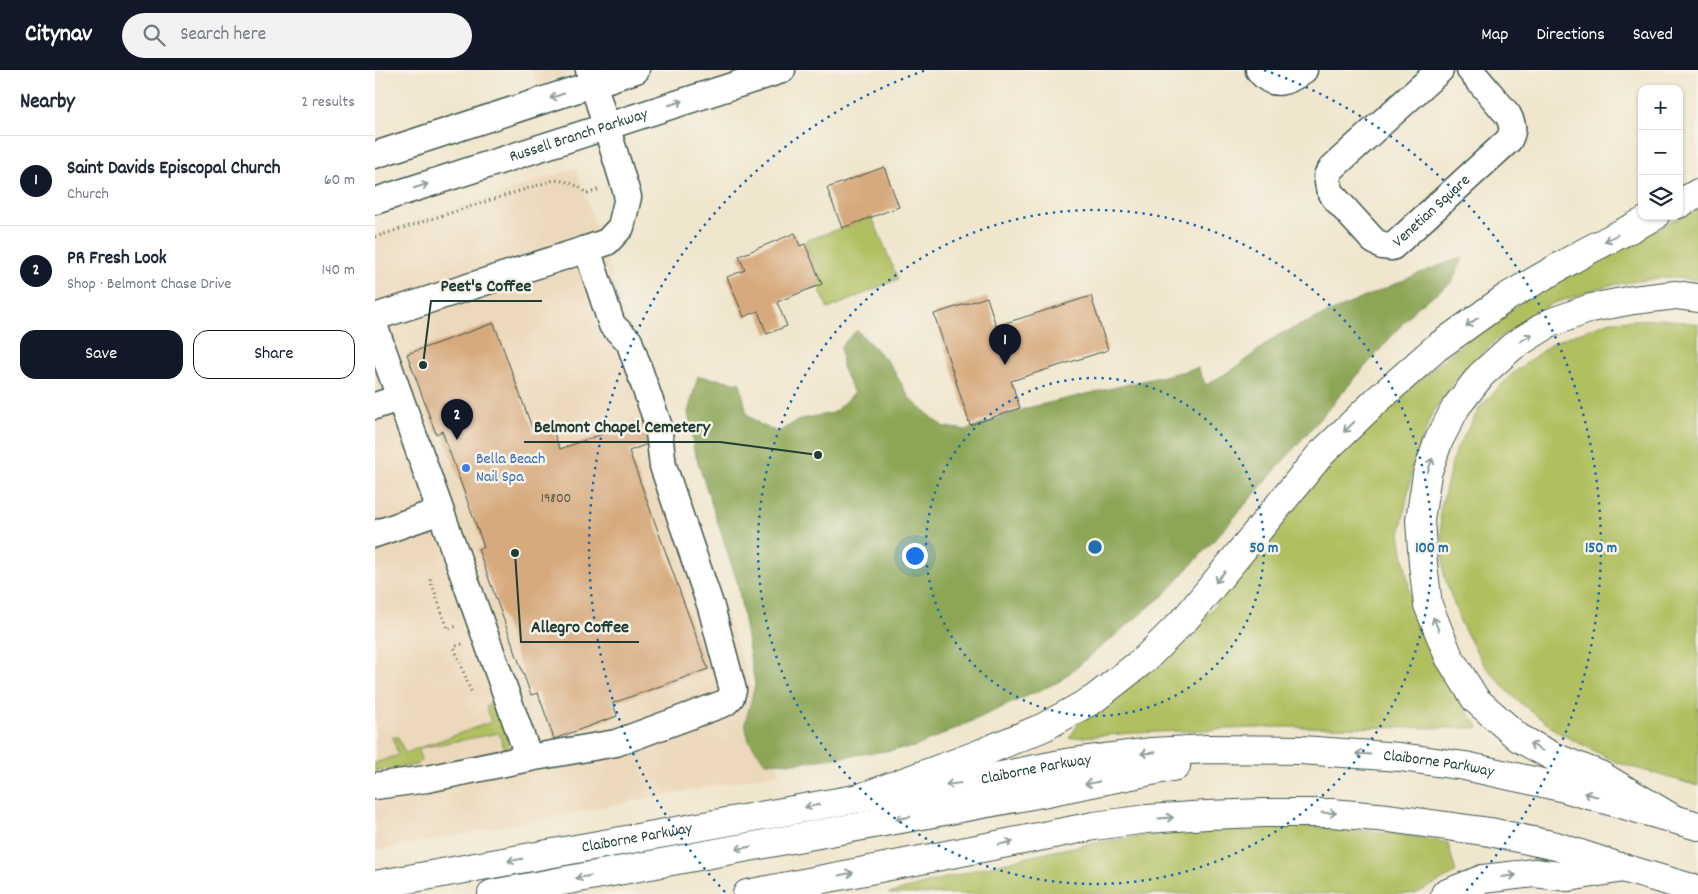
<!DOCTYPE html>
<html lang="en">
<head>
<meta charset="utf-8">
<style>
  :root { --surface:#fff; --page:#f2f2f3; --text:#1f2937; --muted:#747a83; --line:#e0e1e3; --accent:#111827 }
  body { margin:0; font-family:Dekko,sans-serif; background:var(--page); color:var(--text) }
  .controls { position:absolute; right:15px; top:15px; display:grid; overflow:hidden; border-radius:10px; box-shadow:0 1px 4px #0004 }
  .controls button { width:45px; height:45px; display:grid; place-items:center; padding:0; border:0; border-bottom:1px solid var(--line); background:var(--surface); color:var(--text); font:25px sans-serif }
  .you { position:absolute; left:539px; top:485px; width:18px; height:18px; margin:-12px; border:4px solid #fff; border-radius:50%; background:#1a73e8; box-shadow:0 0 0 8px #1a73e833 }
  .badge { display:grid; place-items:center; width:32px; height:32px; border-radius:50%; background:var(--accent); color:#fff; font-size:16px; font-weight:700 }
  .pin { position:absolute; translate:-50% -41px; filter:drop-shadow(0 1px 2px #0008) }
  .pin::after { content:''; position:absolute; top:26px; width:18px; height:15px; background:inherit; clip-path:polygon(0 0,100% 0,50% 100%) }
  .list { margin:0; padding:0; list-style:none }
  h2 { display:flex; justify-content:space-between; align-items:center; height:65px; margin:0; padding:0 20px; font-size:21px }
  h2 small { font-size:16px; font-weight:400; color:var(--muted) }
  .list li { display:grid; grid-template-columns:32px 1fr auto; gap:15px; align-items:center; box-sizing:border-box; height:90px; padding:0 20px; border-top:1px solid var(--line) }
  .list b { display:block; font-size:19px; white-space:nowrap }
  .list p { margin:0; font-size:16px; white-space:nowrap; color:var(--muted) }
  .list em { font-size:16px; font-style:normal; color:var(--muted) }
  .actions { display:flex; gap:10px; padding:15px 20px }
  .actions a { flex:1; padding:11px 0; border:1px solid var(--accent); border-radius:15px; text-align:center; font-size:18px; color:var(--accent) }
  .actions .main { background:var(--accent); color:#fff }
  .icon { flex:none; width:28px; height:28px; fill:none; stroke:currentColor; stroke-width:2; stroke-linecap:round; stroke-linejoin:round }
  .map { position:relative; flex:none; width:1323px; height:824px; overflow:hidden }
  header { display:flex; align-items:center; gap:30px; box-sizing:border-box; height:70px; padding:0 25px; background:var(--accent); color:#fff }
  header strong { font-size:24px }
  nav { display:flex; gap:28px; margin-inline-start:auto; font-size:18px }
  .search { width:350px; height:45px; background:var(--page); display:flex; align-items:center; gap:12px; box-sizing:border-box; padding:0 18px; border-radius:28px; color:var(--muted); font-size:19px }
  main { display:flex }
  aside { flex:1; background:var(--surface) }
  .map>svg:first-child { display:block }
</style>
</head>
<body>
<header>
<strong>Citynav</strong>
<div class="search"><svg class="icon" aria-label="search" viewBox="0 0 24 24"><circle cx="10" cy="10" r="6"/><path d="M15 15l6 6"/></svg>Search here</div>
<nav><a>Map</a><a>Directions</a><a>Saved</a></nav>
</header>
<main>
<aside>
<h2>Nearby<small>2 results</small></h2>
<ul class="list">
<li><span class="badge">1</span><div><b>Saint Davids Episcopal Church</b><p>Church</p></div><em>60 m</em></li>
<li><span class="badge">2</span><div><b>PR Fresh Look</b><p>Shop · Belmont Chase Drive</p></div><em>140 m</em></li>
</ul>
<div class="actions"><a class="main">Save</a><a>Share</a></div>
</aside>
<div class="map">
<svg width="1323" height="824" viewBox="0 0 1323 824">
  <rect width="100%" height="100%" fill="#f7f3e8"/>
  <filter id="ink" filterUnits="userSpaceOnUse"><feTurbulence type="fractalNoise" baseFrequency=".02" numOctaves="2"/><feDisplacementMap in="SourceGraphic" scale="10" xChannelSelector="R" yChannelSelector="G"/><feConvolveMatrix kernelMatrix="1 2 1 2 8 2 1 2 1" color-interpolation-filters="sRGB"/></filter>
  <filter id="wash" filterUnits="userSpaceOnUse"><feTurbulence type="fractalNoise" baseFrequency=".0096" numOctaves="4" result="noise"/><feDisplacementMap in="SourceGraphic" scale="20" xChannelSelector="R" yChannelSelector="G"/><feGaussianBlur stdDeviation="1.12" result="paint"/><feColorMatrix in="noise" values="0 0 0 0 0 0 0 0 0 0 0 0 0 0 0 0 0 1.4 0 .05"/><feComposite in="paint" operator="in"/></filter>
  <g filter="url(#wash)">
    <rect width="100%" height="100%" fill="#f0e6cd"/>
    <path fill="#ecd8ba" d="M156 0H200L163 17Z
      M201 98 405 703 0 781V164Z"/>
    <path fill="#b0bf61" stroke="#687e4a" d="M1323 138V210L1292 207 1235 215 1176 234 1128 265 1088 300 1055 347 1037 402 1025 464 1035 524 1058 586 1091 641 1105 658 903 657 758 663 694 668 710 645 783 594 839 537 956 393 1022 329 1086 275 1166 218Z
      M497 147 523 209 453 239 443 215 446 213 430 171Z
      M1288 249 1323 254V716L1243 693 1184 663 1139 628 1109 595 1085 552 1069 505 1065 441 1080 382 1105 337 1137 304 1179 272 1236 251Z
      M114 633 119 635 134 676 132 680 128 677 124 663 44 678 46 691 42 695 0 701V693L23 685 18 667H23L30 683 116 652 111 638Z
      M871 756C939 756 1007 759 1073 773L1081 803 1040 824H513C587 803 663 782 739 770 783 763 827 759 871 756Z"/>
    <path fill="#8ca657" stroke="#567246" d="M1088 187 1077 212 1041 238 850 458 791 523 685 611 540 677 422 693 390 692 374 671 370 654 380 615 363 515 319 380 313 342 323 306 365 313 372 344 386 355 403 362 426 349 458 343 479 323 467 297 466 276 482 260 514 293 536 330 569 357 592 360 652 338 823 298 831 315 860 298 903 265 1045 203Z"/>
    <g id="blocks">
      <path fill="#d7aa7e" d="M509 97 524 137 467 158 452 118Z
        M420 163 425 176 430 174 447 214 402 232 412 256 392 264 383 241 369 247 352 207 370 200 364 186Z
        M716 226 733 280 636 311 645 338 595 355 559 244 612 227 621 256Z
        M119 253 159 363 176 356 185 379 275 347 283 370 254 381 333 599 238 633 242 646 179 669 163 623 156 625 103 479 109 477 67 361 61 364 32 284Z"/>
    </g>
  </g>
  <g filter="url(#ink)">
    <use href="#blocks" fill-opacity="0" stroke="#3e564b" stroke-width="1"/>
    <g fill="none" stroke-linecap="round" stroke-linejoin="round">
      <defs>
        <g id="minor">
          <path d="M884 0C898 19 913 12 929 0"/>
          <path id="s1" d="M1065 0 957 98 952 106 954 118 959 127 998 170 1007 176 1017 177 1025 170 1134 70C1139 60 1138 55 1133 45L1095 0"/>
          <path d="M0 85 261 0"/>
          <path id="s2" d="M0 131 407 0"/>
          <path d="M212 179 232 172 246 157 253 127 214 0"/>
          <path d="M0 247 212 179 237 255 254 271 283 354 288 396 336 537 358 620 356 627 350 633 241 673 154 688 52 709 0 716"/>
          <path d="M0 258 154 688"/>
          <path d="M0 336 24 328"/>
          <path d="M0 464 65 441"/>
        </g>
        <g id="major">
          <path id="s3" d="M0 815 485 728 595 712 691 693 777 682 833 679 926 680 1025 687 1090 696 1186 717 1323 756"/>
          <path d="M117 824 662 724 801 696"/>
          <path d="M372 824 719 756 772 749 832 745 889 743H957L1013 748 1115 762 1181 776 1248 798 1323 820"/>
        </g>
        <path id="highway" d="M1304 134 1323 123
          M485 728 599 686 669 657 719 629 770 589 812 547 945 385 1000 332 1061 278 1132 227 1210 182 1280 146
          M1297 748 1225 705 1179 687 1144 668 1101 630 1074 587 1053 535 1048 494 1045 450 1052 404 1063 372 1081 337 1106 305 1138 276 1175 253 1216 238 1258 230 1301 225 1323 228
          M1070 824 1108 809 1159 803 1194 807 1248 798"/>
      </defs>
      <use href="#minor" stroke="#3e564b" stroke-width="29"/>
      <use href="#major" stroke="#3e564b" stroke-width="30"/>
      <use href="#highway" stroke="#3e564b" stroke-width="30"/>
      <path stroke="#3e564b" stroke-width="3" stroke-dasharray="1 4" stroke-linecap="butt" d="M0 167 179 110C193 111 202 114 212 124L225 119
        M55 509 73 559 82 556
        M87 574 79 577 97 624"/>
      <use href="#minor" stroke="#fff" stroke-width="26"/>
      <use href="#major" stroke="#fff" stroke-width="28"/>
      <use href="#highway" stroke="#fff" stroke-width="28"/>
    </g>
    <defs><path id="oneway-shaft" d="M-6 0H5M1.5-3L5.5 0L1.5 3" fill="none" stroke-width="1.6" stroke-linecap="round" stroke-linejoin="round" transform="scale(1.25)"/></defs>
    <g stroke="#8f9e9a">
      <use href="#oneway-shaft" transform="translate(182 26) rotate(161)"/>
      <use href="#oneway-shaft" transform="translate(301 33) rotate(-17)"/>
      <use href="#oneway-shaft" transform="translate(46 116) rotate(-18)"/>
      <use href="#oneway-shaft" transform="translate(1236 168) rotate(153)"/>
      <use href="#oneway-shaft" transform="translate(1097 252) rotate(144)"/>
      <use href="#oneway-shaft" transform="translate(1151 268) rotate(-32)"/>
      <use href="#oneway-shaft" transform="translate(974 357) rotate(136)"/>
      <use href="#oneway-shaft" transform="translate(1055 395) rotate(-71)"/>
      <use href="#oneway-shaft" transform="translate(845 507) rotate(130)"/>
      <use href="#oneway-shaft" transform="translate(1061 554) rotate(-112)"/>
      <use href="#oneway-shaft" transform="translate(1161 677) rotate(-150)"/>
      <use href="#oneway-shaft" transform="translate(773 683) rotate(174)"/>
      <use href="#oneway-shaft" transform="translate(988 684) rotate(-176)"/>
      <use href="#oneway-shaft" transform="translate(717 713) rotate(169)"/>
      <use href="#oneway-shaft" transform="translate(578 714) rotate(172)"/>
      <use href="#oneway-shaft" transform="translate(1216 725) rotate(-164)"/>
      <use href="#oneway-shaft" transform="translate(437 736) rotate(170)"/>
      <use href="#oneway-shaft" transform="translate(954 743) rotate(1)"/>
      <use href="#oneway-shaft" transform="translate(528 748) rotate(170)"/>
      <use href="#oneway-shaft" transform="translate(791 748) rotate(-4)"/>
      <use href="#oneway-shaft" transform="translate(631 773) rotate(-11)"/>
      <use href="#oneway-shaft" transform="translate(368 778) rotate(170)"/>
      <use href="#oneway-shaft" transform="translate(140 790) rotate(170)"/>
      <use href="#oneway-shaft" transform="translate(471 804) rotate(-11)"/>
      <use href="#oneway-shaft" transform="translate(1134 806) rotate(-7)"/>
      <use href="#oneway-shaft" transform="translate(208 807) rotate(170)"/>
    </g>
  </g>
  <g fill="none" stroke="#1f6fb2" stroke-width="2.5" stroke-dasharray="2.5 5">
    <circle cx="720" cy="477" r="169"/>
    <circle cx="720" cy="477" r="337"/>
    <path d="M350 822A506 506 0 0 1 551 0M889 0A506 506 0 0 1 1090 822"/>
  </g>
  <circle fill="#3f7fe0" stroke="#f7f3e8" stroke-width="2" cx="91" cy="398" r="5"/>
  <g text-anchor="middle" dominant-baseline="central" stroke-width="5" stroke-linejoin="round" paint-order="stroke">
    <g font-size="14" fill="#4d5846">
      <text x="181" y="429">19800</text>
    </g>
    <g font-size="16" fill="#1f3d34" stroke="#f7f3e8">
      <text stroke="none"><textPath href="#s2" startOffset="214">Russell Branch Parkway</textPath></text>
      <text stroke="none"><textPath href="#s1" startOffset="310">Venetian Square</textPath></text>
      <text stroke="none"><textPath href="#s3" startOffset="1076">Claiborne Parkway</textPath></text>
      <text stroke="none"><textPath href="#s3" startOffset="671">Claiborne Parkway</textPath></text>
      <text stroke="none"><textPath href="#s3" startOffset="266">Claiborne Parkway</textPath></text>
    </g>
    <g font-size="16" fill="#366cbe" stroke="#f7f3e8" text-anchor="start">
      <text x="101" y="389">Bella Beach<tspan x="101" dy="18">Nail Spa</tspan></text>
    </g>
  </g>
  <circle cx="720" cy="477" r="8" fill="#1f6fb2" stroke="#f7f3e8" stroke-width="2.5"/>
  <g font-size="15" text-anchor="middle" font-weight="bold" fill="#1f6fb2" stroke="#f7f3e8" stroke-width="5" stroke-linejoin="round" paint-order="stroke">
    <text x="889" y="482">50 m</text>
    <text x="1057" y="482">100 m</text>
    <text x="1226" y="482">150 m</text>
  </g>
  <path fill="none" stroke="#1f3d34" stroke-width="2" d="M48 295L56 231H167M443 385L345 372H149M140 483L146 572H264"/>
  <g fill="#1f3d34" stroke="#f7f3e8" stroke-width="2">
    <circle cx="48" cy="295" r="5"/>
    <circle cx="443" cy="385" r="5"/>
    <circle cx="140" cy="483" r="5"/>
  </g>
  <g font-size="18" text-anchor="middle" font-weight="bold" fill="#1f3d34" stroke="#f7f3e8" stroke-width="5" stroke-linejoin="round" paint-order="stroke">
    <text x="111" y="221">Peet's Coffee</text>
    <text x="247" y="362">Belmont Chapel Cemetery</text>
    <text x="205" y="562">Allegro Coffee</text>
  </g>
</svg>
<div class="controls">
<button>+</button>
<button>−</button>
<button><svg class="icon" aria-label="layers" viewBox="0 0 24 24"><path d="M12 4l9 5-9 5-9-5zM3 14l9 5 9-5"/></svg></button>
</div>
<div class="you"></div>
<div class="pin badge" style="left:630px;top:295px">1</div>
<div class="pin badge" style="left:82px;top:370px">2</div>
</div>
</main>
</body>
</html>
